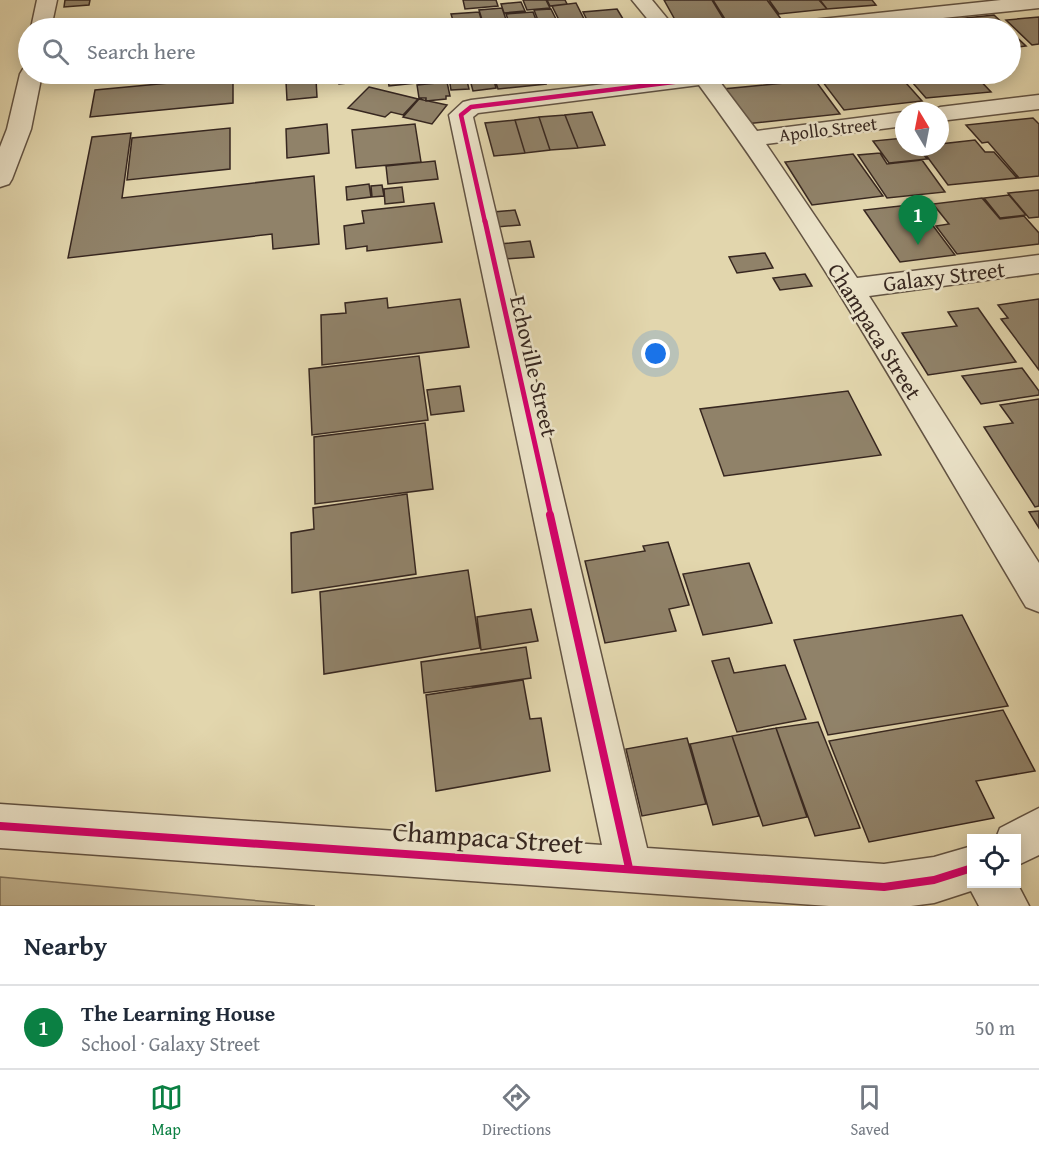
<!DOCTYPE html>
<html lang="en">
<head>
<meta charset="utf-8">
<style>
  :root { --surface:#fff; --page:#f6f6f7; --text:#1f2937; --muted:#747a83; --line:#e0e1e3; --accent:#0b8043 }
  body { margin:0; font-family:"Gentium Book Plus",serif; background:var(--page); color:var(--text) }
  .controls { position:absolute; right:18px; bottom:18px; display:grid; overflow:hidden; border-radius:0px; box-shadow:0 3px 15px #0003 }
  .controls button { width:54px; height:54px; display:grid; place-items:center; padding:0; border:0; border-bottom:2px solid var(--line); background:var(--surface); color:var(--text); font:30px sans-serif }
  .compass { position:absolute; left:895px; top:102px; width:54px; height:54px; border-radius:50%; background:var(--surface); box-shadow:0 3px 15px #0003; rotate:350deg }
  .you { position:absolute; left:656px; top:354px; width:21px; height:21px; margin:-15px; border:4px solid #fff; border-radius:50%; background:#1a73e8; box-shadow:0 0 0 9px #1a73e833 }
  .badge { display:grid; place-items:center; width:39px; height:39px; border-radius:50%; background:var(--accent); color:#fff; font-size:20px; font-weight:700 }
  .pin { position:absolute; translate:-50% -50px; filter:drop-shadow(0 2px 3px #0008) }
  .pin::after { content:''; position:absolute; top:32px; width:21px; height:18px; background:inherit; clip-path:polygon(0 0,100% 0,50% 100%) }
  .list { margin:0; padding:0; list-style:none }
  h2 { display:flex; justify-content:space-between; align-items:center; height:78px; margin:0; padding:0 24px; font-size:26px }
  h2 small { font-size:20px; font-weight:400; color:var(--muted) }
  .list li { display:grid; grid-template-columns:39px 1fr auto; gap:18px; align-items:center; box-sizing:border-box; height:84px; padding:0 24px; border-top:2px solid var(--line) }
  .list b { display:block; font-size:22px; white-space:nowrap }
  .list p { margin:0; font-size:20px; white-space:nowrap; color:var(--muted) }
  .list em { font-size:20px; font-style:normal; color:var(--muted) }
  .icon { flex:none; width:33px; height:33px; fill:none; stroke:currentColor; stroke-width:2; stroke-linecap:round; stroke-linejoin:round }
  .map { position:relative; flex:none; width:1039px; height:906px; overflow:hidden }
  .search { position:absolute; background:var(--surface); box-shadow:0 3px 15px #0003; left:18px; right:18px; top:18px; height:66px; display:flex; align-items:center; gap:15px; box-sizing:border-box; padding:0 21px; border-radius:33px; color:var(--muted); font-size:22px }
  .sheet { height:162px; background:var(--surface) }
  nav { display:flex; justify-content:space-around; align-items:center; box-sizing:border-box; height:84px; border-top:2px solid var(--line); background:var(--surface); font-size:16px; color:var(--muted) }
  nav a { display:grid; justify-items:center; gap:3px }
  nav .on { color:var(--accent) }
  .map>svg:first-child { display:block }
</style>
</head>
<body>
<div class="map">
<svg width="1039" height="906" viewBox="0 0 1039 906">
  <rect width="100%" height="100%" fill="#e2d6ad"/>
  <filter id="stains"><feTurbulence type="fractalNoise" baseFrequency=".00333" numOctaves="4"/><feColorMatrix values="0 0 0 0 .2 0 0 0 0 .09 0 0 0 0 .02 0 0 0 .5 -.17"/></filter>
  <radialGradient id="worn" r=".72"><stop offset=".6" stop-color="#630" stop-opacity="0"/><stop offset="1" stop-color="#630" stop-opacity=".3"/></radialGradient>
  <path fill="#c5b895" stroke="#7e705a" stroke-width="1.5" d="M0 877 315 906H0Z"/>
  <path fill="#908269" stroke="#372720" stroke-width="1.5" d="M65 0H90L89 5 64 7Z
    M463 0H496L498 6 465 9Z
    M523 0H546L550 8 527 10Z
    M547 0H565L567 4 550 6Z
    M664 0H712L726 23 679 27Z
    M713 0H767L781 19 728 24Z
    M769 0H819L827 9 779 14Z
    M820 0H872L876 5 827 9Z
    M521 2 525 11 504 13 501 4Z
    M576 3 584 19 560 22 552 6Z
    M502 8 509 28H460L484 26 479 10Z
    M551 9 557 21 539 23 534 10Z
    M617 9 626 24 591 28 583 12Z
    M479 12 483 25 455 27 451 14Z
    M533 12 538 25 511 28 506 14Z
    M994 15 1008 28H931L962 26 955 19Z
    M1039 17V44L1032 45 1006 20Z
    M632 24 635 28H588Z
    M1010 31 1026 46 1010 48Z
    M339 74H366L367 81 339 84Z
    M387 74H415L416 83 389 86Z
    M415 74H442L444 81 416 83Z
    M492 74 496 88 473 91 469 76Z
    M493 74H542L546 84 498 89Z
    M543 74H561L565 81 547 83Z
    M724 74H798L729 81Z
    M854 74H898L922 101 844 110 819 77Z
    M905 74H974L991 92 926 98Z
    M233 77V103L90 117 95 90Z
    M466 77 469 89 451 90 449 78Z
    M316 79 317 97 287 100 286 82Z
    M815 80 840 114 745 124 723 89Z
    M447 82 450 96H446V99L426 101V98H419L417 85Z
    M369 87 418 99 403 115 391 112 385 117 348 108Z
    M419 99 447 105 432 124 403 117Z
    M592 112 605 145 578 148 565 115Z
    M565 115 578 148 550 150 539 117Z
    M539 117 550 150 525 153 515 120Z
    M1033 118 1039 124V176L1019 178 988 142 982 143 966 125Z
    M515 120 525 153 494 156 485 123Z
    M327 124 329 153 287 158 286 129Z
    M415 124 421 162 356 168 352 130Z
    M230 128V169L127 180 132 138Z
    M131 133 122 198 314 176 319 244 273 249 272 234 68 258 92 137Z
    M904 138V147H918L927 159 889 163 873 141Z
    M975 140 985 152H994L1017 178 948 185 920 147H940V144Z
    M880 153 887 164 922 160 945 192 887 198 858 155Z
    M853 154 883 196 812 205 785 162Z
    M435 161 438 179 388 184 386 166Z
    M369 184 371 197 347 200 346 187Z
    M382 185 384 196 372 197 371 186Z
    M402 187 404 202 385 204 384 189Z
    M1039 190V217L1029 218 1008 193Z
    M1009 195 1026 215 1000 218 984 198Z
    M982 198 1000 219 1024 216 1039 233V244L957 254 936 226 949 224 933 204Z
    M434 203 442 242 367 251V246L346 249 344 226 364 223 362 211Z
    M909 205 917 216 925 215 955 255 900 262 864 210Z
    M515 210 520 225 497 227 493 212Z
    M530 241 534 257 503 259 500 244Z
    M765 253 773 268 737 273 729 257Z
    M805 274 812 286 780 290 773 278Z
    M387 298 388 308 460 299 469 347 322 365 321 315 346 313 345 303Z
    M1039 299V370L1001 319 1008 318 998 305Z
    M978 308 1016 362 928 375 902 333 957 326 948 312Z
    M419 356 428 420 312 435 309 369Z
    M1022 368 1039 391V395L981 404 962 376Z
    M460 386 464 411 431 415 427 390Z
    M848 391 881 455 724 476 700 409Z
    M1039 399V506L1035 507 984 427 1013 423 1000 405Z
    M425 423 433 489 315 504 314 437Z
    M407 494 416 574 292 593 291 533 314 529 313 508Z
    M1039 511V528L1029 512Z
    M668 542 689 605 669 609 676 631 605 643 585 561 645 551 643 546Z
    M749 563 772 623 703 635 683 574Z
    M468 570 480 648 324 674 320 592Z
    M531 609 538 641 481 650 477 617Z
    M962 615 1008 706 828 735 794 640Z
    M526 647 531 678 424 693 421 662Z
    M729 658 734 673 785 665 806 719 737 732 712 661Z
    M523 680 530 719 541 718 550 771 436 791 426 695Z
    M1003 710 1035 771 976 781 994 818 869 842 829 741Z
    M818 722 860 828 815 836 776 728Z
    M776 728 807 817 763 826 732 736Z
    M732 736 759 816 713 825 690 744Z
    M687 738 706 804 642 816 626 749Z"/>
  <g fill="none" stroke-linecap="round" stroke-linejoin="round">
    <defs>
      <path id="minor" d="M37 0H57L51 28H31Z
        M632 0H652L675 28H655Z
        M1001 0H1039V8L846 28H783L786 24 793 22Z
        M28 68V74H42L31 129 12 179 9 184 0 187V147L7 129 20 74 23 69Z
        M689 74H714L757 131 904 112V126L766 144 857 278 1039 255V273L869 296 1039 563V612L1026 607C921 431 821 250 699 85L478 113 473 117 647 848 884 864 934 857 972 846V884H1016V881L1029 906H979L971 891 934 903 911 906H829L0 848V804L602 845 449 115 463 102 471 100Z
        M1039 95V109L940 121V111H931L940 107Z
        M1039 808V855L1016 866V838H996L1000 828Z"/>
    </defs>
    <use href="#minor" stroke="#625343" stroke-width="3"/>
    <use href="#minor" fill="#ece4ca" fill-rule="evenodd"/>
    <defs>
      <path id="cycleway-far2" d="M485 222 461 115 471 107 706 78"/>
      <path id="cycleway-far1" d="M485 221 551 516"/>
      <path id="cycleway" d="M550 515 629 868
        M0 826 884 887 934 880 972 868"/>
    </defs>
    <use href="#cycleway-far2" stroke="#ece4ca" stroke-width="7"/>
    <use href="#cycleway-far1" stroke="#ece4ca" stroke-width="9"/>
    <use href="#cycleway" stroke="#ece4ca" stroke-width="11"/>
    <use href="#cycleway-far2" stroke="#d6006c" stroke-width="4.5"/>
    <use href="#cycleway-far1" stroke="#d6006c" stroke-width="5"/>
    <use href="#cycleway" stroke="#d6006c" stroke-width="8"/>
  </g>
  <g text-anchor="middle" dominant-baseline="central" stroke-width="5" stroke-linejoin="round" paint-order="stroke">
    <g font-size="18" fill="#372720" stroke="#ece4ca">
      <text transform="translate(828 129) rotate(-7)">Apollo Street</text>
    </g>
    <g font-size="22" fill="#372720" stroke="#ece4ca">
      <text transform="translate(944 276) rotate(-7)">Galaxy Street</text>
      <text transform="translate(875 331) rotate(58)">Champaca Street</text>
      <text transform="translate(534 366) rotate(77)">Echoville Street</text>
    </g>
    <g font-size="27" fill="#372720" stroke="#ece4ca">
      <text transform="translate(488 837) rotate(4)">Champaca Street</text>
    </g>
  </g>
  <rect width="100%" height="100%" filter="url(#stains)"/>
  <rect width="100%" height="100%" fill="url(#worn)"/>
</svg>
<div class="controls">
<button><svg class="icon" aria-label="locate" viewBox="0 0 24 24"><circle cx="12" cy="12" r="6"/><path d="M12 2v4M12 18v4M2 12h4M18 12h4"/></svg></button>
</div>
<svg class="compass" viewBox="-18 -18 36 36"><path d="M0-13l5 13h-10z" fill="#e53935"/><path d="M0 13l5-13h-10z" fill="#747a83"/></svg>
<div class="you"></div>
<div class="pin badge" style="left:918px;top:245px">1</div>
<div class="search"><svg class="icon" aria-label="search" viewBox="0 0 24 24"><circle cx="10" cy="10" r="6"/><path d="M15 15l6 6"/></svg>Search here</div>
</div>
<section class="sheet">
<h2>Nearby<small></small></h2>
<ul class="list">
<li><span class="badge">1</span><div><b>The Learning House</b><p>School · Galaxy Street</p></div><em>50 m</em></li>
</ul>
</section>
<nav>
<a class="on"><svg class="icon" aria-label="map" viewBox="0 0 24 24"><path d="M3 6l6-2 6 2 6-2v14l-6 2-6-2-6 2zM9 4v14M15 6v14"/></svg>Map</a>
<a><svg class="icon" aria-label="directions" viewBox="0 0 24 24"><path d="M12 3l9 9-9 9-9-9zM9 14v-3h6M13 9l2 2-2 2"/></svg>Directions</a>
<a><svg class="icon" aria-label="saved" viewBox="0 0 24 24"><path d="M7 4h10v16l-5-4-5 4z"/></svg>Saved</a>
</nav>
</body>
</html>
